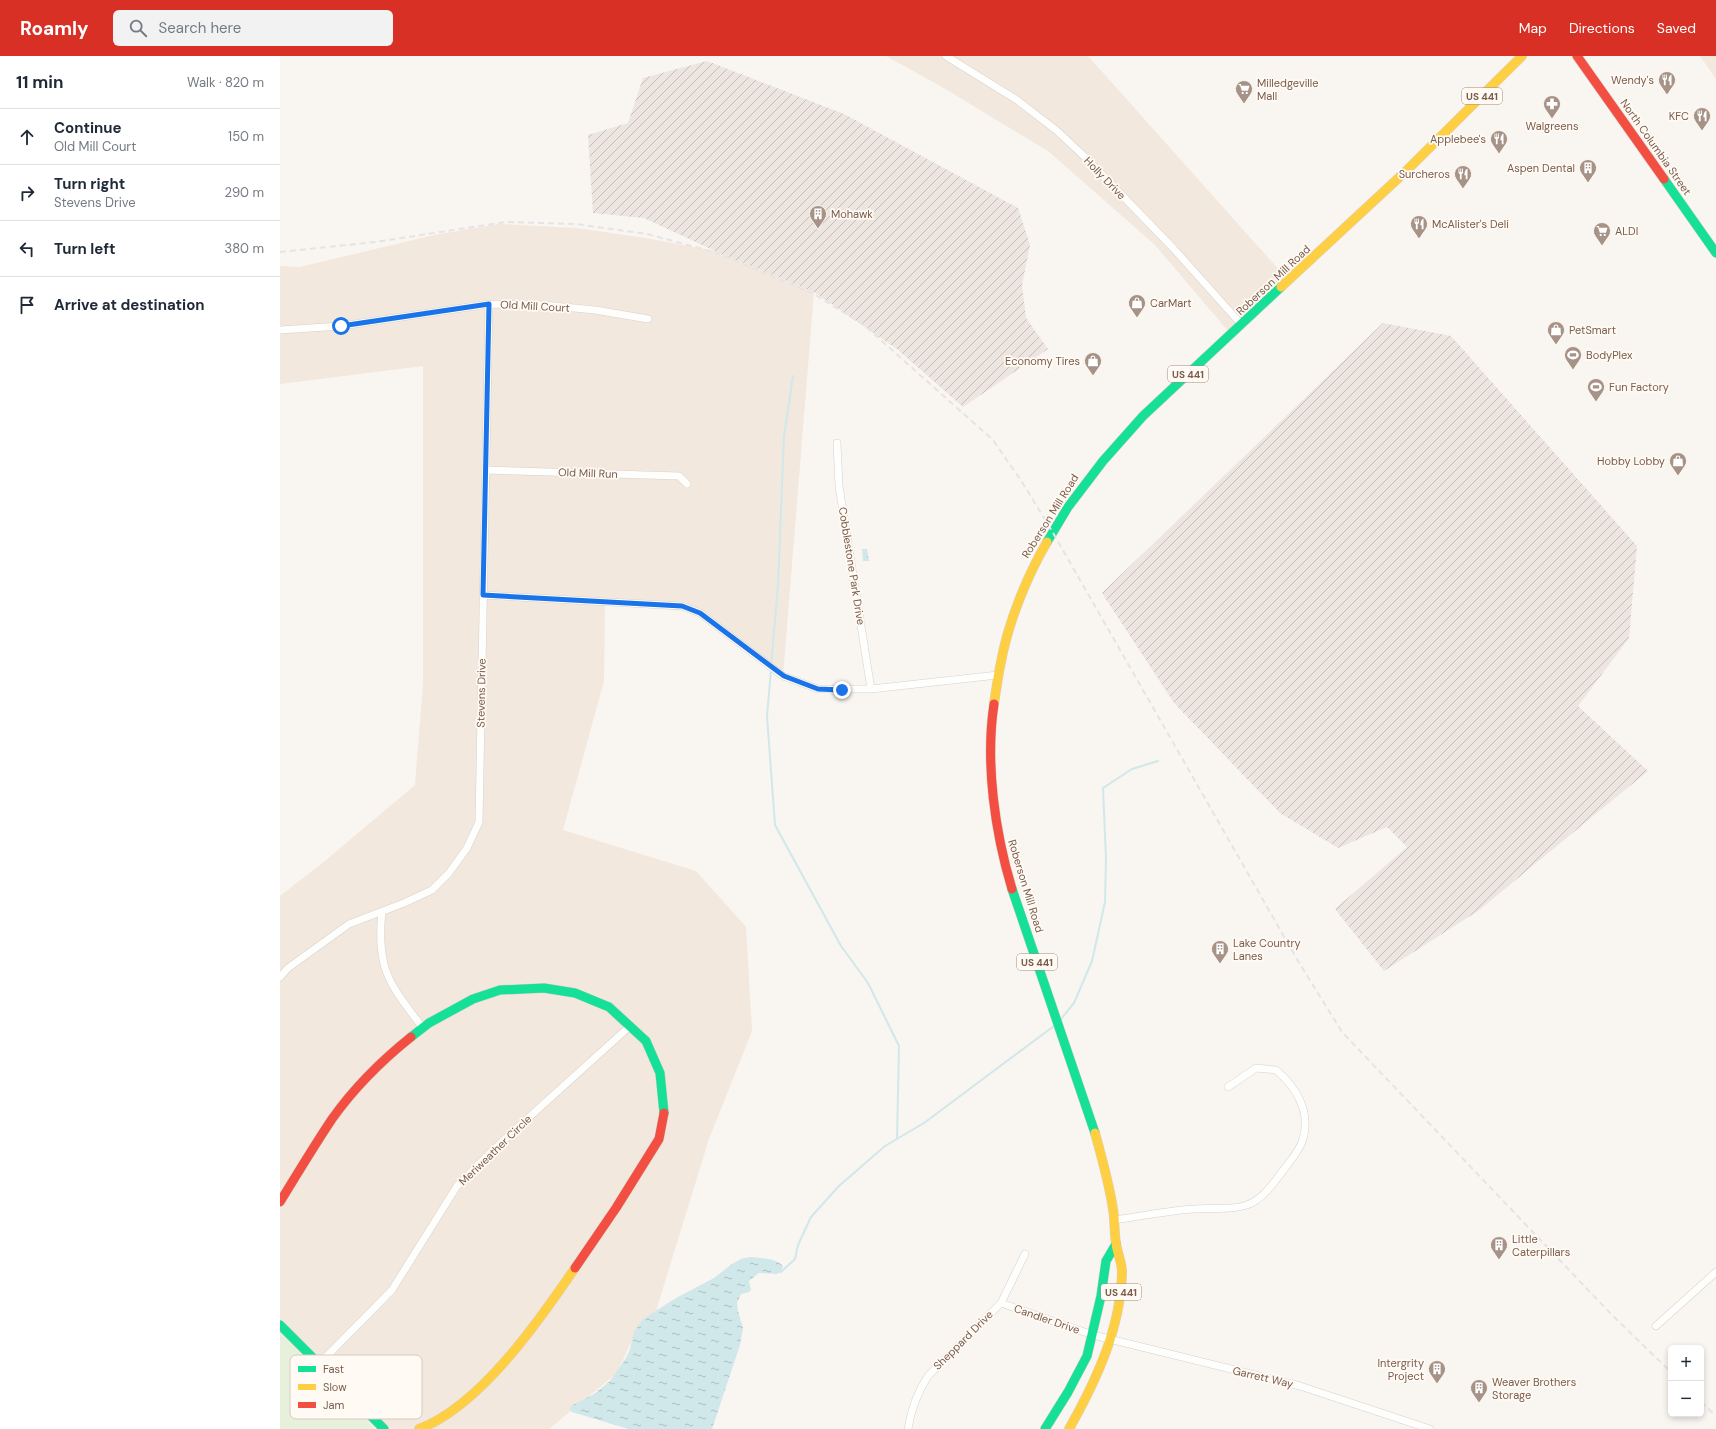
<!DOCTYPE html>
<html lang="en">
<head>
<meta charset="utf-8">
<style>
  :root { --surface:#fff; --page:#f2f2f3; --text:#1f2937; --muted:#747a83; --line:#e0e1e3; --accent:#d93025 }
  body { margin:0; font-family:"DM Sans",sans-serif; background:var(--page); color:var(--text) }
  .controls { position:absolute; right:12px; bottom:12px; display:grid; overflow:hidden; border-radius:6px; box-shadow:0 2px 6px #0003 }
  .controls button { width:36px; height:36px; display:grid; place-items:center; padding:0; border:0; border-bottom:1px solid var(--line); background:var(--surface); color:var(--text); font:20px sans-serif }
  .stop { position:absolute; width:12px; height:12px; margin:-9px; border:3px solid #1a73e8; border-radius:50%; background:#fff }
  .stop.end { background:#1a73e8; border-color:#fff; box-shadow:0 1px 4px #0008 }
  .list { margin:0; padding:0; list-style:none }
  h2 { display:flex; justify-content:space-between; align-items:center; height:52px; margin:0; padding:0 16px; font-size:17px }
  h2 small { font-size:13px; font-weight:400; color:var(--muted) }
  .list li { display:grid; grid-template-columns:26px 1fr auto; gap:12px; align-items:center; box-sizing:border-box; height:56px; padding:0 16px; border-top:1px solid var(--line) }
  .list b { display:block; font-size:15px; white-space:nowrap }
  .list p { margin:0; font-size:13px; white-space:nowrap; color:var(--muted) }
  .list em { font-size:13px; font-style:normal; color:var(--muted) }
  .icon { flex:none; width:22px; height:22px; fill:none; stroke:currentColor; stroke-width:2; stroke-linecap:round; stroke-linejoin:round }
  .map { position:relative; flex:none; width:1436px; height:1373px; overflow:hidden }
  header { display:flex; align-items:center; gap:24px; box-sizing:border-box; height:56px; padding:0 20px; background:var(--accent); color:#fff }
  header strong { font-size:19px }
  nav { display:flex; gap:22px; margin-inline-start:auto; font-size:14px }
  .search { width:280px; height:36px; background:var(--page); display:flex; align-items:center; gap:10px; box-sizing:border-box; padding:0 14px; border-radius:6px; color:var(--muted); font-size:15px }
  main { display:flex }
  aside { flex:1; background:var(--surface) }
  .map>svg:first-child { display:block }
</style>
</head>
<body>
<header>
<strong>Roamly</strong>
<div class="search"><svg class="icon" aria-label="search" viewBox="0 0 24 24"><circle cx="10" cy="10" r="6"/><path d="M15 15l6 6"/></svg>Search here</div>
<nav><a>Map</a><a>Directions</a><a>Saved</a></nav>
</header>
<main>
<aside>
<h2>11 min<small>Walk · 820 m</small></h2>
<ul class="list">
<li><svg class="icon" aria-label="ahead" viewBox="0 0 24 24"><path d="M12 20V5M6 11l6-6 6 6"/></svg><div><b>Continue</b><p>Old Mill Court</p></div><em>150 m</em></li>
<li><svg class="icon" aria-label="right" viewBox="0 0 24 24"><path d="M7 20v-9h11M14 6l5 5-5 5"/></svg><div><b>Turn right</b><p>Stevens Drive</p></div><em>290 m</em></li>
<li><svg class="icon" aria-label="left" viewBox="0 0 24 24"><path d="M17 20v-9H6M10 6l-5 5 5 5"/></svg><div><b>Turn left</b></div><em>380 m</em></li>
<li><svg class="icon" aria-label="arrive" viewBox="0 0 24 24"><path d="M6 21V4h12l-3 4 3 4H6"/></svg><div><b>Arrive at destination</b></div></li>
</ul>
</aside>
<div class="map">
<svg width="1436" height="1373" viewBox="0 0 1436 1373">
  <defs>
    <pattern id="industrial-furrows" width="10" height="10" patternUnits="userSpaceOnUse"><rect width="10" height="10" fill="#ede5e0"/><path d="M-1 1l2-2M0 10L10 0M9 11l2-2" fill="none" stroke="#c5bdb8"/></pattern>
    <pattern id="water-ripples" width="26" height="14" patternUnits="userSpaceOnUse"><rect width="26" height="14" fill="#d0e8ea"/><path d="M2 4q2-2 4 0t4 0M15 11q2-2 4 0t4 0" fill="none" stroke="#aebfc0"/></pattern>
  </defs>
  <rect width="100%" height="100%" fill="#f9f5f0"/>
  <path fill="#f2e8de" d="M606 0H808L1009 225 954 282 875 189 768 95 662 31Z
    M1420 0H1436V23Z
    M219 168 296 172 366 182 435 195 534 236 503 620 420 557 325 546 324 625 283 774 416 815 466 871 472 975 429 1083 376 1255 352 1284 337 1317 269 1373H102L0 1269V840L46 804 135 729 143 627V310L0 328V210L20 211 154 179Z"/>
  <path fill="url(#industrial-furrows)" d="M427 5 564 58 738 152 750 189 742 229 746 262 768 293 683 351 617 293 534 236 435 195 364 162 313 157 308 79 348 67 363 22Z
    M1103 267 1171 280 1357 490 1349 582 1298 650 1368 715 1198 855 1104 915 1055 853 1127 791 1107 771 1058 792 1000 757 894 647 822 537Z"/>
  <path fill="#e7f0db" d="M0 1273 95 1373H0Z"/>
  <path fill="url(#water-ripples)" d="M582 493H587L589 505H583Z
    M470 1201C480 1202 496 1202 503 1210L501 1216 497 1218 479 1217 469 1225 471 1234 469 1236 461 1238 457 1247 458 1255 463 1272 460 1289 432 1373H348L292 1356 290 1354 291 1350 314 1338 330 1325 346 1302 350 1293 354 1276 363 1263 396 1242 434 1222 452 1208 461 1203Z"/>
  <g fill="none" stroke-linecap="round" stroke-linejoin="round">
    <path stroke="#d0e8ea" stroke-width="2" d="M491 610 498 530 504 380 513 320
      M491 614 487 660 495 769 561 890 588 927 619 990 617 1083
      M781 963 794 947 812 905 825 846 826 802 823 732 852 713 878 705
      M501 1216 515 1203 518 1189 531 1161 559 1130 605 1090 644 1067 774 970"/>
    <defs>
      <path id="street" d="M666 0 737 44 776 74 805 101 893 192 962 269
        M0 274 61 270 209 248 263 249 315 254 368 263
        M557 387 559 430 591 633
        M206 414 399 420 407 428
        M203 539 402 550 420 557 503 620 538 633H591L718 619
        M102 856C100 873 100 891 104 908 110 932 129 953 143 972
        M0 921 8 912 69 868 124 847 152 834 169 817 187 792 199 766 209 248
        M835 1164C861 1160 887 1155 913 1153 931 1151 950 1155 967 1149 983 1143 992 1129 1002 1116 1009 1106 1020 1095 1023 1083 1031 1055 1016 1031 996 1014L976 1012 948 1031
        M721 1247 813 1279 1020 1330 1150 1373
        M1376 1270 1436 1216
        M39 1308 112 1234 177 1130 214 1093 350 970
        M628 1373C631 1353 637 1337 648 1320L721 1247 745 1198"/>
      <path id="fast" d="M1384 123 1436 197
        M767 486 788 451 823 405 863 360 1001 231
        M732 833 815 1077
        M131 981 149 967 193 943 220 934 264 932 295 937 329 951 366 985 380 1017 384 1057
        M0 1269 104 1373
        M765 1373 788 1336 807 1300 821 1240 826 1205 836 1188"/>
      <path id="slow" d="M1001 231 1125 116 1242 0
        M714 648C716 634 718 620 721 606 728 567 747 520 767 486
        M139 1373C200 1350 259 1265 295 1212
        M789 1373C816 1325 841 1272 842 1216 842 1206 837 1197 836 1187 834 1176 835 1164 833 1153 829 1127 822 1102 815 1077"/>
      <path id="jam" d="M1297 0 1384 123
        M714 648C705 707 715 777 732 833
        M0 1146C17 1118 34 1090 52 1063 74 1032 101 1005 131 981
        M295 1212 336 1152 379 1083 384 1057"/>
    </defs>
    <use href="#street" stroke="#d7d1cb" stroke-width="8"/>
    <use href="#fast" stroke="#d9d2cb" stroke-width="10"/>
    <use href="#slow" stroke="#d9d2cb" stroke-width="10"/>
    <use href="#jam" stroke="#d9d2cb" stroke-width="10"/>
    <use href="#street" stroke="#fefefd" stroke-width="7"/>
    <use href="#fast" stroke="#16e098" stroke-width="9"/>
    <use href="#slow" stroke="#ffcf43" stroke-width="9"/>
    <use href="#jam" stroke="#f24e42" stroke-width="9"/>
    <path stroke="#e6e3e7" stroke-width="2" stroke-dasharray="6 4" stroke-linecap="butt" d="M0 196 95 186 226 166 296 168 367 178 434 196 534 238 584 269 713 384 742 426 772 475 1018 905 1062 976 1333 1260 1391 1316
      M1421 1346 1436 1360"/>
  </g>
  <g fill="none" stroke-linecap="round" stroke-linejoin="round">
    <path stroke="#1a73e8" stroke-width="5" d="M61 270 209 248 203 539 402 550 420 557 504 620 538 633 562 634"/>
  </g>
  <defs>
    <symbol id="restaurant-pin" viewBox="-11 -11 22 30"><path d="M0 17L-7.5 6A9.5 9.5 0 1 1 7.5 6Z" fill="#a69286" stroke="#fffaf3"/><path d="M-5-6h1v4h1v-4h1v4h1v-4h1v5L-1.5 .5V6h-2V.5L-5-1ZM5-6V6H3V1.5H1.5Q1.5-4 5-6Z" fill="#fff"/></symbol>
    <symbol id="supermarket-pin" viewBox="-11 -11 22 30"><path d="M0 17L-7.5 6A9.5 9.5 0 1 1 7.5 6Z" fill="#a69286" stroke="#fffaf3"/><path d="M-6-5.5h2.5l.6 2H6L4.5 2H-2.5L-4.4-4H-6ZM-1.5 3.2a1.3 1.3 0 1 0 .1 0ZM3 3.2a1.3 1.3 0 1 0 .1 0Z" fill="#fff"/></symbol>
    <symbol id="pharmacy-pin" viewBox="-11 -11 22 30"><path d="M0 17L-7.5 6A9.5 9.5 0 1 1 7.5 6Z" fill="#a69286" stroke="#fffaf3"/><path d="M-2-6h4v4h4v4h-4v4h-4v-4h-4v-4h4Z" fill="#fff"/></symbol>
    <symbol id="building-pin" viewBox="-11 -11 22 30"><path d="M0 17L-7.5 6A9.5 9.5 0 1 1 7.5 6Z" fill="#a69286" stroke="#fffaf3"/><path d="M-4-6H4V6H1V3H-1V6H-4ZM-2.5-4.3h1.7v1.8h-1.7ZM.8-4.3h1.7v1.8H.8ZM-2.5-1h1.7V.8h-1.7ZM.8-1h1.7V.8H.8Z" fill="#fff"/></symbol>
    <symbol id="shop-pin" viewBox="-11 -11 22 30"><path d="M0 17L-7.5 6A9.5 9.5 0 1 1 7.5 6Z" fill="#a69286" stroke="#fffaf3"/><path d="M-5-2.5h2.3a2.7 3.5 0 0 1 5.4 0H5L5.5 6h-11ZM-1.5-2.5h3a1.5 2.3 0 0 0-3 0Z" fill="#fff"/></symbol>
    <symbol id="stadium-pin" viewBox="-11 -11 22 30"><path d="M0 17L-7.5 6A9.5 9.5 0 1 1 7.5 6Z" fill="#a69286" stroke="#fffaf3"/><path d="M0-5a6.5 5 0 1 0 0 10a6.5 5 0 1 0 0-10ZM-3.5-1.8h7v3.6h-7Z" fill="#fff"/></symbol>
  </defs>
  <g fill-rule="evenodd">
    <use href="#restaurant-pin" x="1377" y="14" width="20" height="27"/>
    <use href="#supermarket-pin" x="954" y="23" width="20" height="27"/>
    <use href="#pharmacy-pin" x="1262" y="38" width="20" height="27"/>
    <use href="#restaurant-pin" x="1412" y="50" width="20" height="27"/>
    <use href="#restaurant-pin" x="1209" y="73" width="20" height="27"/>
    <use href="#building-pin" x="1298" y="102" width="20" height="27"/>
    <use href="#restaurant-pin" x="1173" y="108" width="20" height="27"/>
    <use href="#building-pin" x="528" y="148" width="20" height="27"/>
    <use href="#restaurant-pin" x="1129" y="158" width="20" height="27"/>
    <use href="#supermarket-pin" x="1312" y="165" width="20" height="27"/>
    <use href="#shop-pin" x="847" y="237" width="20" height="27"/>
    <use href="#shop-pin" x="1266" y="264" width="20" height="27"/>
    <use href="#stadium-pin" x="1283" y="289" width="20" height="27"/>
    <use href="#shop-pin" x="803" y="295" width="20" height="27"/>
    <use href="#stadium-pin" x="1306" y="321" width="20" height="27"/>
    <use href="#shop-pin" x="1388" y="395" width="20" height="27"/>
    <use href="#building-pin" x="930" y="883" width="20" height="27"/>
    <use href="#building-pin" x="1209" y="1179" width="20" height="27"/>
    <use href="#building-pin" x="1147" y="1303" width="20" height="27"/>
    <use href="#building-pin" x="1189" y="1322" width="20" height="27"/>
  </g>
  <g text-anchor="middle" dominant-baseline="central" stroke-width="3.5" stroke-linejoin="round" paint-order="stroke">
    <g fill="#fffaf3" stroke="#a28b7f" stroke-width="1">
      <rect x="1182" y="32" width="40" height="16" rx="3"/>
      <rect x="888" y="310" width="40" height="16" rx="3"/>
      <rect x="737" y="898" width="40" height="16" rx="3"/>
      <rect x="821" y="1228" width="40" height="16" rx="3"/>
    </g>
    <g font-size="10" font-weight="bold" fill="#7a5c4d">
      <text x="1202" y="40">US 441</text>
      <text x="908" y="318">US 441</text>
      <text x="757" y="906">US 441</text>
      <text x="841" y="1236">US 441</text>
    </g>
    <g font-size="11" fill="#7a5c4d" stroke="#fffaf3" text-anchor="start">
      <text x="1374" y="24" text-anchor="end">Wendy's</text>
      <text x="977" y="27">Milledgeville<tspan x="977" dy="13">Mall</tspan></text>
      <text x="1409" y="60" text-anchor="end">KFC</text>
      <text x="1272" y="70" text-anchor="middle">Walgreens</text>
      <text x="1206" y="83" text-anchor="end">Applebee's</text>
      <text x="1295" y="112" text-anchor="end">Aspen Dental</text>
      <text x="1170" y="118" text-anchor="end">Surcheros</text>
      <text x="551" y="158">Mohawk</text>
      <text x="1152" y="168">McAlister's Deli</text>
      <text x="1335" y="175">ALDI</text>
      <text x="870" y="247">CarMart</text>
      <text x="1289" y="274">PetSmart</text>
      <text x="1306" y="299">BodyPlex</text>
      <text x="800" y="305" text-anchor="end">Economy Tires</text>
      <text x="1329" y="331">Fun Factory</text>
      <text x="1385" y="405" text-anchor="end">Hobby Lobby</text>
      <text x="953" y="887">Lake Country<tspan x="953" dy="13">Lanes</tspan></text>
      <text x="1232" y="1183">Little<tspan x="1232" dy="13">Caterpillars</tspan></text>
      <text x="1144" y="1307" text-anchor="end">Intergrity<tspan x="1144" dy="13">Project</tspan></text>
      <text x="1212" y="1326">Weaver Brothers<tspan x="1212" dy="13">Storage</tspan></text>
    </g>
    <g font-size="11" fill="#7a5c4d" stroke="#fffaf3">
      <text transform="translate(1376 91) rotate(55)">North Columbia Street</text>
      <text transform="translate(825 122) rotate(46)">Holly Drive</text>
      <text transform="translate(993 224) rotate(-43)">Roberson Mill Road</text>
      <text transform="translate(255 250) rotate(3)">Old Mill Court</text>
      <text transform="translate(308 417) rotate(2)">Old Mill Run</text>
      <text transform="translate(770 460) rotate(-58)">Roberson Mill Road</text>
      <text transform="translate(572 510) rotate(81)">Cobblestone Park Drive</text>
      <text transform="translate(201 637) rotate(-89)">Stevens Drive</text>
      <text transform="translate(746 830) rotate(73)">Roberson Mill Road</text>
      <text transform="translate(215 1094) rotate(-44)">Meriweather Circle</text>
      <text transform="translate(767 1263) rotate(19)">Candler Drive</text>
      <text transform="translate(683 1284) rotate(-45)">Sheppard Drive</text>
      <text transform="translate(983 1321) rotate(13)">Garrett Way</text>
    </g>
  </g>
  <rect x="10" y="1299" width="132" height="64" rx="6" fill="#fffaf3" stroke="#d7cbc1" stroke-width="1"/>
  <rect x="18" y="1310" width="18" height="6" fill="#16e098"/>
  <rect x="18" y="1328" width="18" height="6" fill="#ffcf43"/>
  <rect x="18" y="1346" width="18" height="6" fill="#f24e42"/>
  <g font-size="11" fill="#7a5c4d">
    <text x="43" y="1317">Fast</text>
    <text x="43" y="1335">Slow</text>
    <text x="43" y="1353">Jam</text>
  </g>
</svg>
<div class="controls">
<button>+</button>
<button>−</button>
</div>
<div class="stop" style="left:61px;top:270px"></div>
<div class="stop end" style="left:562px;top:634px"></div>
</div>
</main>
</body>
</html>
